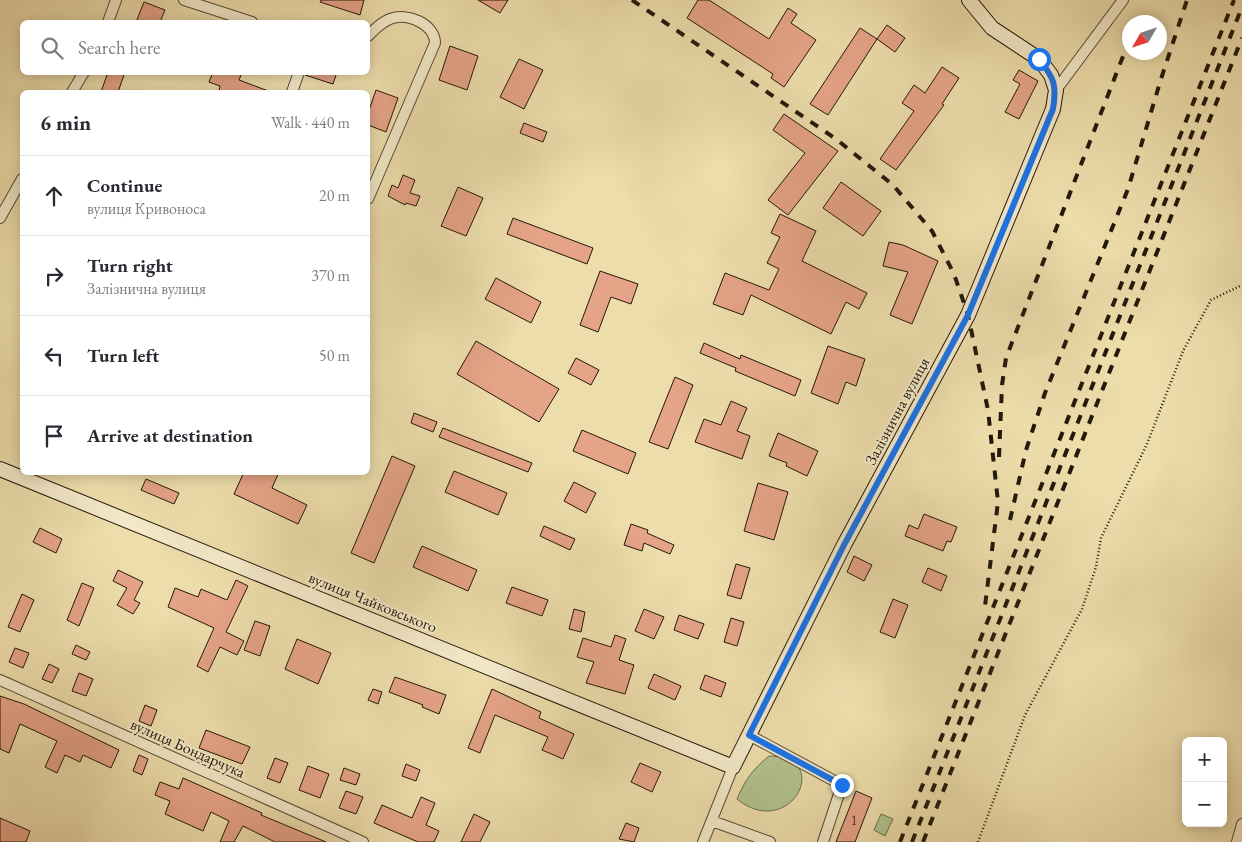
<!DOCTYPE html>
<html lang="en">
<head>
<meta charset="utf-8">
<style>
  :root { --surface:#fff; --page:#f2f2f3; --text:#2b2b33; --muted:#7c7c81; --line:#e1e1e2 }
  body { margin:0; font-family:"EB Garamond",serif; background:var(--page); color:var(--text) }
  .controls { position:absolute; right:15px; bottom:15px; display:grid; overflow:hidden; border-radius:8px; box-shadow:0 2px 12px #0003 }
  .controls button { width:45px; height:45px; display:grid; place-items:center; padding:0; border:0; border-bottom:1px solid var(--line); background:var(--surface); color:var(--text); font:25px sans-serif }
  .compass { position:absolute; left:1122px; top:15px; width:45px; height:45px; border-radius:50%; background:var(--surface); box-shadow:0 2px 12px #0003; rotate:231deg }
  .stop { position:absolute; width:15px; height:15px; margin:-11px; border:4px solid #1a73e8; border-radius:50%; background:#fff }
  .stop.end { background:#1a73e8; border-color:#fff; box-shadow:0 1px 5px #0008 }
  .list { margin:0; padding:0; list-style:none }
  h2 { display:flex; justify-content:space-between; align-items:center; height:65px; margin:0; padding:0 20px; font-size:21px }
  h2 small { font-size:16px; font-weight:400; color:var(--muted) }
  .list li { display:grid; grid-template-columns:32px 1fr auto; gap:15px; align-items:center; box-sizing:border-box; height:80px; padding:0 20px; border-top:1px solid var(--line) }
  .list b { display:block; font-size:19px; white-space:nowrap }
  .list p { margin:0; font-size:16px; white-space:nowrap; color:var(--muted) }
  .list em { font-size:16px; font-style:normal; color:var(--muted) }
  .icon { flex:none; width:28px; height:28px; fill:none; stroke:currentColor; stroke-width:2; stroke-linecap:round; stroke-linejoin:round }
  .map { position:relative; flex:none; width:1242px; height:842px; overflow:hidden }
  .search { position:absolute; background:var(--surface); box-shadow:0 2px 12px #0003; left:20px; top:20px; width:350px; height:55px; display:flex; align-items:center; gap:12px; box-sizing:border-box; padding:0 18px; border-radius:8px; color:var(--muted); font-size:19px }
  .panel { position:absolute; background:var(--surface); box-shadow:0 2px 12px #0003; left:20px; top:90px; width:350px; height:385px; border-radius:8px }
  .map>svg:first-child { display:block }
</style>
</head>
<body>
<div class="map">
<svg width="1242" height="842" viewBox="0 0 1242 842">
  <rect width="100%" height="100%" fill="#edddab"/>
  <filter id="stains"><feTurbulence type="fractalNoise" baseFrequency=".004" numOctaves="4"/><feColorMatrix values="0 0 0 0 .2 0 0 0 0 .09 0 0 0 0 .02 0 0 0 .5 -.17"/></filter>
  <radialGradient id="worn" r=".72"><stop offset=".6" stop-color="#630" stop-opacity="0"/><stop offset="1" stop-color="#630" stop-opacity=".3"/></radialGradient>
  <path fill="#b2c28e" stroke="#6a6d4c" d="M769 756C835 756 790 842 737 799 745 780 753 769 769 756Z
    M881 814 893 819 885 836 874 830Z"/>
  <path fill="#e5a387" stroke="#23180a" d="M321 0H364L360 15 320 2Z
    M478 0H508L500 13Z
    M698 0H709L769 39 788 8 797 14 791 23 816 40 784 87 771 78 773 74 687 18Z
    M144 2 165 10 160 22H136Z
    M887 25 905 38 895 52 877 39Z
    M860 28 877 39 828 115 810 104Z
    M450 46 478 56 467 90 439 80Z
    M519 59 543 70 524 109 500 97Z
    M942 67 959 78 942 104 944 105 896 170 880 159 914 111 902 103 914 85 925 93Z
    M1019 70 1038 81 1019 119 1005 112 1020 84 1013 80Z
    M108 72H125L118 92H101Z
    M213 72H235L241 75 239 80 271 92H225L219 91 220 86 209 82Z
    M306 72H337L333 84 305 75Z
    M376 90 398 98 386 132 368 125V113Z
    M784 114 838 151 788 215 768 200 805 153 773 130Z
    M524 123 547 132 543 142 520 133Z
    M403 175 415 180 410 193 420 196 416 206 406 203 405 205 388 196 392 185 398 188Z
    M841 182 881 211 863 236 823 208Z
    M458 187 483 198 466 236 441 226Z
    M780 214 816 231 802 261 867 293 859 309 846 302 831 334 751 295 743 315 713 304 725 273 769 290 779 269 767 263 780 237 771 233Z
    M513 218 593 248 587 264 507 234Z
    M889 242 903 245 938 261 912 324 890 315 908 272 883 266Z
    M600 271 638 284 631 304 611 297 598 332 580 325Z
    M496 278 541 302 531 323 485 299Z
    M476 341 559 389 539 422 457 374Z
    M704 343 740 359 741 355 801 380 795 396 735 371 736 368 700 353Z
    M828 346 865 359 856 386 846 382 838 404 811 393Z
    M576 358 599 370 591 385 568 373Z
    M675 377 693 385 668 449 649 442Z
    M731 401 747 408 737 431 750 436 742 459 695 442 704 419 721 425Z
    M414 413 437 422 433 432 411 423Z
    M443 428 532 463 528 472 439 437Z
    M582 430 636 453 628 474 573 451Z
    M778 433 818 451 807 476 786 466 787 463 769 456Z
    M392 456 415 466 374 563 351 553Z
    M454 471 507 493 498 515 445 492Z
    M244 472H279L272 488 307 505 298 524 234 494Z
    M146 479 179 493 174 504 141 490Z
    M574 482 596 493 586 513 564 501Z
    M758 483 788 492 774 540 744 531Z
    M924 514 957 527 951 542 947 541 943 551 905 536 909 525 918 529Z
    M631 524 648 530 647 533 674 545 670 554 644 543 642 551 624 545Z
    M544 526 575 539 570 550 540 536Z
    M40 528 62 539 56 553 33 542Z
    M422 546 477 570 468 591 413 567Z
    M854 556 872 565 864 581 847 572Z
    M736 564 750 568 741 599 727 595Z
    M928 568 947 576 941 591 922 582Z
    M118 570 143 582 134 600 140 603 133 614 117 605 127 588 113 581Z
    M236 580 248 586 226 632 244 641 237 655 220 647 208 672 197 666 214 628 168 607 175 588 198 597 201 589 227 600Z
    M82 583 94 588 79 626 67 620Z
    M512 587 548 600 542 616 506 603Z
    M22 594 34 600 20 632 8 627Z
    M893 599 908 605 895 638 880 632Z
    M574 609 585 612 581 632 569 629Z
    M644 609 664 617 654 639 635 631Z
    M679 615 704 624 698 639 674 630Z
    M731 618 744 622 737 646 724 642Z
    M255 621 270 626 260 656 244 650Z
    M615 635 626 639 619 660 634 665 625 694 586 683 594 662 577 657 583 638 611 647Z
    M297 639 331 653 318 684 285 669Z
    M76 645 90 652 86 660 72 654Z
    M15 648 29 653 23 668 9 662Z
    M49 664 59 669 52 683 42 679Z
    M79 673 93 679 86 696 72 691Z
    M654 674 681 686 675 700 648 688Z
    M705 675 726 683 721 697 700 689Z
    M395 677 446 695 439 714 422 707 423 705 389 692Z
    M373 689 382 692 378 704 368 700Z
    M492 689 541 712 539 718 574 734 563 759 542 750 548 737 495 715 480 753 468 748Z
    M0 696 24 704 119 750 111 768 83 755 80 762 65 755 57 773 45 767 57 741 20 724 9 753 0 749Z
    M145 705 157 710 151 726 139 721Z
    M206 730 250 747 242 764 199 748Z
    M139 755 148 759 142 775 133 771Z
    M275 758 288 763 280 783 267 778Z
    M640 763 661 772 652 792 631 782Z
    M406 764 420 770 416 781 402 776Z
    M308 766 329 774 320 798 299 790Z
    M344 768 360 774 356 785 340 780Z
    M183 778 262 813 261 815 326 842H275L243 826 234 842H220L229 821 211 812 203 831 165 814 170 801 155 795 160 782 179 789Z
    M346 791 363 797 356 814 339 808Z
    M856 791 872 798 855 842H836Z
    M421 797 435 803 426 825 439 831 434 842H418L374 823 382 805 412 818Z
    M474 814 490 822 480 842H461Z
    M0 818 30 831 26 842H0Z
    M626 823 639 828 634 842 619 839Z"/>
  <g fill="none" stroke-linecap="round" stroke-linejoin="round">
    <defs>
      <path id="street" d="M184 0 252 22
        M108 22 116 0
        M368 36C374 30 381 22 390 19 407 12 435 24 435 43L368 199
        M1056 90 1123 0
        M72 92 84 72
        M292 92 299 72
        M0 218 22 179
        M0 680 363 842
        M749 735 842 785 823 842
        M712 821 770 842
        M703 842 733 767
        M1237 842 1242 824"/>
      <path id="secondary" d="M0 469 733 767 844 545 968 315 1053 109 1056 90 1051 75 1039 59 992 28 969 0"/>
    </defs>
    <use href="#street" stroke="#564932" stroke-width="12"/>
    <use href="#secondary" stroke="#23180a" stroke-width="16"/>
    <path stroke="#23180a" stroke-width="2.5" stroke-dasharray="1 2.5" stroke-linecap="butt" d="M978 842 1025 715 1082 609 1096 567 1101 538 1147 444 1183 351 1211 300 1242 285"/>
    <use href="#street" stroke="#f3e9c8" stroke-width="10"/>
    <use href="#secondary" stroke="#f3e9c8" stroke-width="14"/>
    <path stroke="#23180a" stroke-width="4" stroke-dasharray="9 9" stroke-linecap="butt" d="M632 0 836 139 893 185 932 231 954 274 968 315 988 410 998 502 985 606
      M999 457 1002 385 1006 358 1127 46
      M1010 520 1026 450 1045 393 1128 189 1161 79 1187 0
      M900 842 1234 0
      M912 842 1242 7
      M923 842 1242 38"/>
  </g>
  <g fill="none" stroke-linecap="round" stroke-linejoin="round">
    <path stroke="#1a73e8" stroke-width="6" d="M842 785 749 735 844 545 968 315 1053 109C1057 85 1054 78 1039 59"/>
  </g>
  <g text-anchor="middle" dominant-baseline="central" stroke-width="4" stroke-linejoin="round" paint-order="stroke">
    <g font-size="14" fill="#543b29">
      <text x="854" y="820">1</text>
    </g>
    <g font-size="16" fill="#23180a" stroke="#f3e9c8">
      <text transform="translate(897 411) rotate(-62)">Залізнична вулиця</text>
      <text transform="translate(373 602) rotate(22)">вулиця Чайковського</text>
      <text transform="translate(188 748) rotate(24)">вулиця Бондарчука</text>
    </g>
  </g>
  <rect width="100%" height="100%" filter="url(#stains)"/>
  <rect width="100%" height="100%" fill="url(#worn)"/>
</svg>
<div class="controls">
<button>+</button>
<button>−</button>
</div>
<svg class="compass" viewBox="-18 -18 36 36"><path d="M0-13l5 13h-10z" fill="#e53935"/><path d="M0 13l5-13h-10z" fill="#7c7c81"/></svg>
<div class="stop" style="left:1039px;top:59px"></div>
<div class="stop end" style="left:842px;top:785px"></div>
<div class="search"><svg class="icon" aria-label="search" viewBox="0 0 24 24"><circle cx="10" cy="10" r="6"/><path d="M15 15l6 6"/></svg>Search here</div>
<section class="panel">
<h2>6 min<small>Walk · 440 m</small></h2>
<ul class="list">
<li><svg class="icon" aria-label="ahead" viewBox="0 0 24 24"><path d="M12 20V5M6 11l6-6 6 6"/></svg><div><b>Continue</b><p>вулиця Кривоноса</p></div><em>20 m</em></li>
<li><svg class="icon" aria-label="right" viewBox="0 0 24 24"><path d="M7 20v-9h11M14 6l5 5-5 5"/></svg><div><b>Turn right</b><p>Залізнична вулиця</p></div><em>370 m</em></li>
<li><svg class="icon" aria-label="left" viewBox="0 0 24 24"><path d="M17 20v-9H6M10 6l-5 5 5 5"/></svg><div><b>Turn left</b></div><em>50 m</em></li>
<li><svg class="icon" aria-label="arrive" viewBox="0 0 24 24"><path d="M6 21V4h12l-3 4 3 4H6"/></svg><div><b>Arrive at destination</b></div></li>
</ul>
</section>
</div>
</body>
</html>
